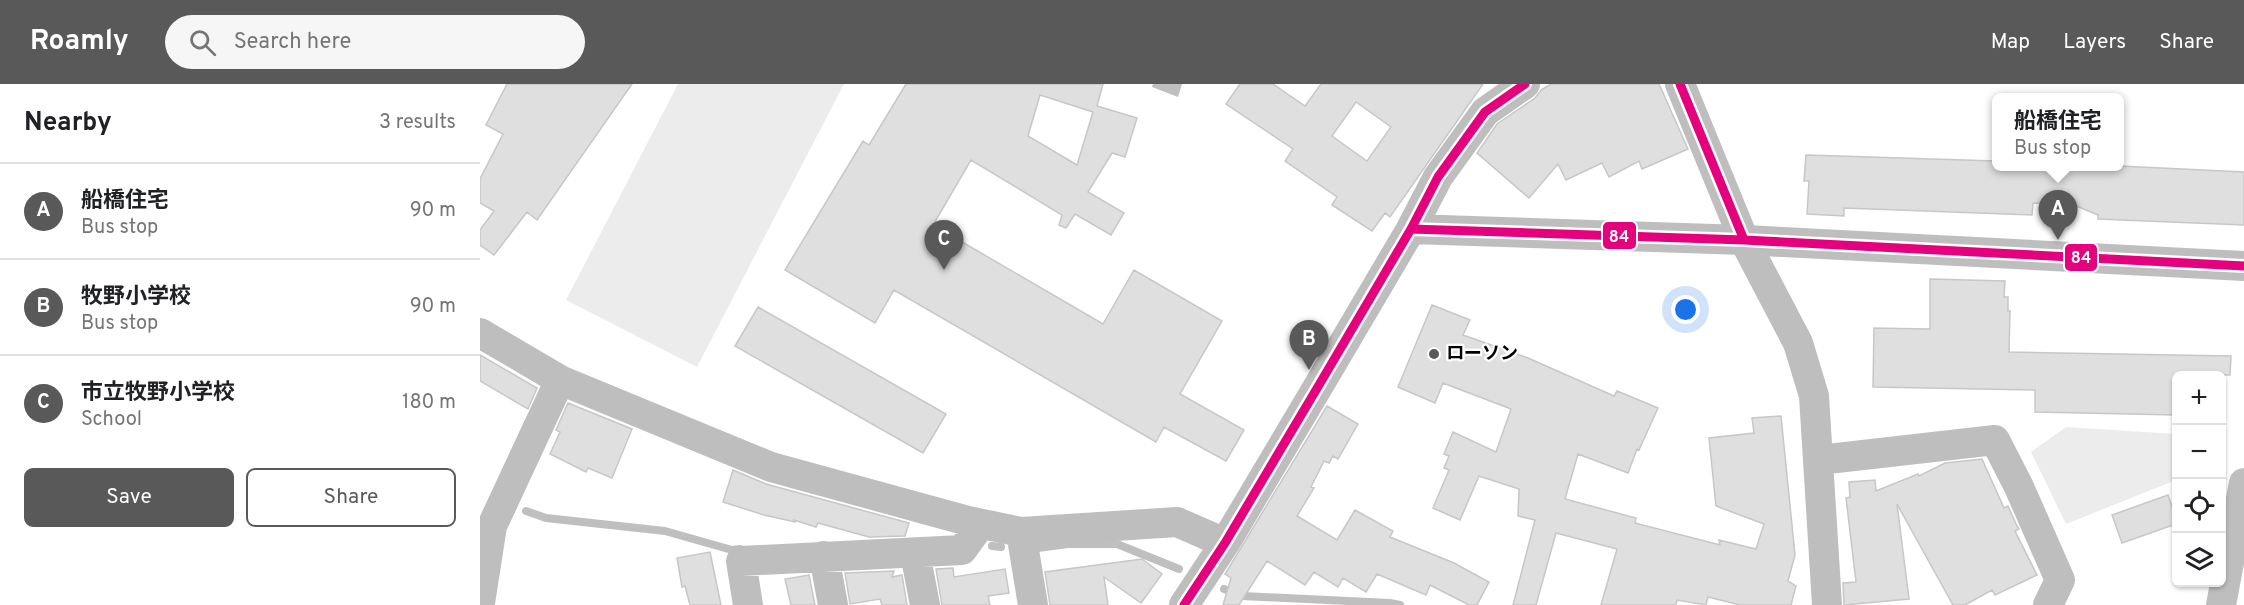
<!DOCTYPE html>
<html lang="en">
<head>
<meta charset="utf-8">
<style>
  :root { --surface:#fff; --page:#f6f6f6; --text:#202124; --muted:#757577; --line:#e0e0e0; --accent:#595959 }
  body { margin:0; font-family:Overpass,"Noto Sans JP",sans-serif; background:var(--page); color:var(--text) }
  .controls { position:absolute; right:18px; bottom:18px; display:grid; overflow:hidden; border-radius:9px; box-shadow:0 2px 4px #0004 }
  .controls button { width:54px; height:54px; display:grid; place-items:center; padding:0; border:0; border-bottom:2px solid var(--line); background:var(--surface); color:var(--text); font:30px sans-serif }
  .you { position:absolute; left:1206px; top:226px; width:21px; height:21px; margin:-15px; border:4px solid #fff; border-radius:50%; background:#1a73e8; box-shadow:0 0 0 9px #1a73e833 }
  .badge { display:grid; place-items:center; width:39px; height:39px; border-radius:50%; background:var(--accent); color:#fff; font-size:20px; font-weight:700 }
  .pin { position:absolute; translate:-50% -50px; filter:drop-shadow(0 2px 3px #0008) }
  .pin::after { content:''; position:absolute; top:32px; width:21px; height:18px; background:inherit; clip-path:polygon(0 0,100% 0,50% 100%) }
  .popup { position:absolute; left:1512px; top:9px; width:132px; height:78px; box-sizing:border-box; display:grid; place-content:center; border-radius:9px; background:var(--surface); filter:drop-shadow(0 2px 4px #0005); font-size:20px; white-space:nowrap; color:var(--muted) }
  .popup b { font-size:22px; color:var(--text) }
  .popup::after { content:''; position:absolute; left:50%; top:100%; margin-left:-12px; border:12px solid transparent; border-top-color:var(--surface) }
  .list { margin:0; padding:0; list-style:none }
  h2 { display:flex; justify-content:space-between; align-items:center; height:78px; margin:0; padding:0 24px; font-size:26px }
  h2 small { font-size:20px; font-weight:400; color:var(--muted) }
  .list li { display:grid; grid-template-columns:39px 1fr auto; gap:18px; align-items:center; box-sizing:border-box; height:96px; padding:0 24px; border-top:2px solid var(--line) }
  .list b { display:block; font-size:22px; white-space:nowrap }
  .list p { margin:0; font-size:20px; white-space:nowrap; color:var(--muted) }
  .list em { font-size:20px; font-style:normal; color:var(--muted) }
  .actions { display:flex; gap:12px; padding:18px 24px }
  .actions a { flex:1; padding:14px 0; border:2px solid var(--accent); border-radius:9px; text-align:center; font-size:21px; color:var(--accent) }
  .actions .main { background:var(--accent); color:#fff }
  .icon { flex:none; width:33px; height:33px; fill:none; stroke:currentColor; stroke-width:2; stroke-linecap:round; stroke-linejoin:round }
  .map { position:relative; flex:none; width:1764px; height:521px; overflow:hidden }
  header { display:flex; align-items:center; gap:36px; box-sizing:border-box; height:84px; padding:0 30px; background:var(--accent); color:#fff }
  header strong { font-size:28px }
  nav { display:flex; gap:33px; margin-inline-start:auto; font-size:21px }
  .search { width:420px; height:54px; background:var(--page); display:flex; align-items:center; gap:15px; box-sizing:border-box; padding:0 21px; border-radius:33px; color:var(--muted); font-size:22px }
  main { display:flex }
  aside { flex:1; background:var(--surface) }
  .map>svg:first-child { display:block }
</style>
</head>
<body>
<header>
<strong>Roamly</strong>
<div class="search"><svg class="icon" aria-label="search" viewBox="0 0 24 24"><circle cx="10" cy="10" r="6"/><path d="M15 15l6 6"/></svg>Search here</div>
<nav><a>Map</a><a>Layers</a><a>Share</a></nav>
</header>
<main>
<aside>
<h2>Nearby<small>3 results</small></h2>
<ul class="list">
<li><span class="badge">A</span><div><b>船橋住宅</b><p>Bus stop</p></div><em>90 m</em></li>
<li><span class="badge">B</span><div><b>牧野小学校</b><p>Bus stop</p></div><em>90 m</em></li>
<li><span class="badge">C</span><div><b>市立牧野小学校</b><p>School</p></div><em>180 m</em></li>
</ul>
<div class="actions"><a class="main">Save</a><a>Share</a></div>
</aside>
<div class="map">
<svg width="1764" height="521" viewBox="0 0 1764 521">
  <rect width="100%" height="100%" fill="#fff"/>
  <path fill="#ececec" d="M198 0H364L217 283 86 216Z
    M1586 343 1696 350V396L1586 440 1551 368Z"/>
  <path fill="#bfbfbf" d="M673 0H702L698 13 672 3Z"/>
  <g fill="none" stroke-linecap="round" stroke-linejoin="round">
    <path stroke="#bfbfbf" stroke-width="8" d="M46 427 66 434 185 447 252 466 260 465
      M512 462 521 463
      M550 465 588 460H637L699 485
      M744 505 762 512 910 519 920 521"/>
  </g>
  <path fill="#dfdfdf" stroke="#c7c7c7" stroke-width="1.5" fill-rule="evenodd" d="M27 0H152L57 136 47 128 14 171 0 161V146L14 127 0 119V95L23 50 6 41Z
    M426 0H623L617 22 657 34 645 73 632 69 608 108 644 129 631 151 595 130 586 144 579 141 582 131 491 76 453 141 623 240 654 186 742 237 700 310 764 346 746 377 684 343 676 358 414 206 395 239 305 186 383 57 389 61ZM560 11 613 28 597 81 548 52Z
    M760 0H793L825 22 841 0H1003L910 133 905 129 892 147 852 121 857 113 805 77 813 65 746 20ZM876 18 911 43 887 77 852 52Z
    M1071 0H1179L1208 65 1162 85 1159 77 1129 93 1122 79 1086 96 1078 80 1049 114 997 69 1017 40 1055 14 1061 6Z
    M1326 71 1516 77V82H1640L1764 88V141L1618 135V131L1594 121 1553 119 1552 131 1364 124V132L1327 130 1329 97H1324Z
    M1450 195 1525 197 1524 213H1528V227H1530L1529 268 1751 272 1750 291H1696V331L1555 328V306L1393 303 1394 244 1450 245Z
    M952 221 990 236 983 251 1048 274 1134 312 1137 307 1178 324 1159 366 1157 365 1148 389 1098 370 1085 415 1156 434 1155 439 1240 461 1239 456 1276 465 1284 440 1236 422 1229 354 1274 349 1272 334 1301 332 1315 471 1308 497 1316 502 1311 521H1260L1228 513 1226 521 1197 516 1196 521H1121L1137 465 1076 449 1056 521H1033L1055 436 1038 432 1039 405 999 392 980 436 953 424 969 386 964 384 969 372 964 370 973 348 1016 368 1031 325 963 299 955 319 918 303Z
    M278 223 466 330 443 369 255 262Z
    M0 271 57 304 48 325 0 297Z
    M88 319 152 345 132 394 108 384 106 388 70 370 80 348 76 346Z
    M847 322 878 340 858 375 853 372 849 379 844 377 831 403 834 404 817 432 857 456 875 426 913 447 910 453 974 479 1009 498 997 521H989L950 501 946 511 897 490 886 508 863 494 858 503 834 488 825 501 787 477 759 521H743L751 494 745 490Z
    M1502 375 1524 424 1528 422 1537 442 1539 445 1535 447 1557 491 1515 511 1512 506 1485 521H1473L1417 420 1429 515 1364 521 1363 499 1376 498 1366 414 1370 413 1369 398 1395 396 1396 407 1438 390 1439 392 1465 379Z
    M253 386 286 400 429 439 425 452 389 453 338 439 336 443 314 436 315 438 284 431 243 418Z
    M1688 411 1696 434V440L1642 459 1632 431Z
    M230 468 241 521H210L205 502 202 503 197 474Z
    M662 475 682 490 661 519 624 493 628 521H570L565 488Z
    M473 484 474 493 525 485 529 509 508 512 510 521H462L456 485Z
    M414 487 412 493 422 491 427 521H402L400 515 370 520 365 489Z
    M329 491 335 521H311L305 495Z"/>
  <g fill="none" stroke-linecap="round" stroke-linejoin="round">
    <path stroke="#bebebe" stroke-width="30" d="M1200 0 1264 156 1318 259 1334 312 1347 521
      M931 145 1264 156 1764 182
      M0 249 80 296 291 383 488 437 541 448 697 438 745 459
      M1339 376 1515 356 1539 403 1580 496 1568 521
      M541 448 553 521
      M435 469 445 521
      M344 472 353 521
      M0 519 12 442 80 296
      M268 521 261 477 482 466 501 440
      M704 521 745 459 839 301 931 145 958 93 1005 28 1045 0
      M1741 521 1764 399"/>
    <defs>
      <path id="bus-1" d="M1200 0 1264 156
        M931 145 1264 156 1764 182
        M704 521 745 459 839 301 931 145 958 93 1005 28 1045 0"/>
    </defs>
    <use href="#bus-1" stroke="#fff" stroke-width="14"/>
    <use href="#bus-1" stroke="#e5007d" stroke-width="9"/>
  </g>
  <circle fill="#595959" stroke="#fff" stroke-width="2" cx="954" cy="270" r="6"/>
  <g text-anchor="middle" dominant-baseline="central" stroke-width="4.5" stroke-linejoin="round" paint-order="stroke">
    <g font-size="18" font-weight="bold" fill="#000" stroke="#fff" text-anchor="start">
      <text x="966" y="270">ローソン</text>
    </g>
  </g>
  <g stroke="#fff" stroke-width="2">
    <rect x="1122" y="137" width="35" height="29" rx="6" fill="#e5007d"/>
    <rect x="1584" y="159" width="34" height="29" rx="6" fill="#e5007d"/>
  </g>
  <g font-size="16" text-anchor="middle" font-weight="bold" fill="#fff">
    <text x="1139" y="158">84</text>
    <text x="1601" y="179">84</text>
  </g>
</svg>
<div class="controls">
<button>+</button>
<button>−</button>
<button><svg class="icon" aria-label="locate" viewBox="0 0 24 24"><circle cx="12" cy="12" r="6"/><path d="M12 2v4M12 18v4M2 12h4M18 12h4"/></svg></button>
<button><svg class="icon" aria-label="layers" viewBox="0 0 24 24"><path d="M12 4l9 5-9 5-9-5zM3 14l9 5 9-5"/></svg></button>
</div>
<div class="you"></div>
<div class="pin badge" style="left:1578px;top:156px">A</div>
<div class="popup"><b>船橋住宅</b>Bus stop</div>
<div class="pin badge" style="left:829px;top:286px">B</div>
<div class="pin badge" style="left:464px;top:186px">C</div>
</div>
</main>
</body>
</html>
